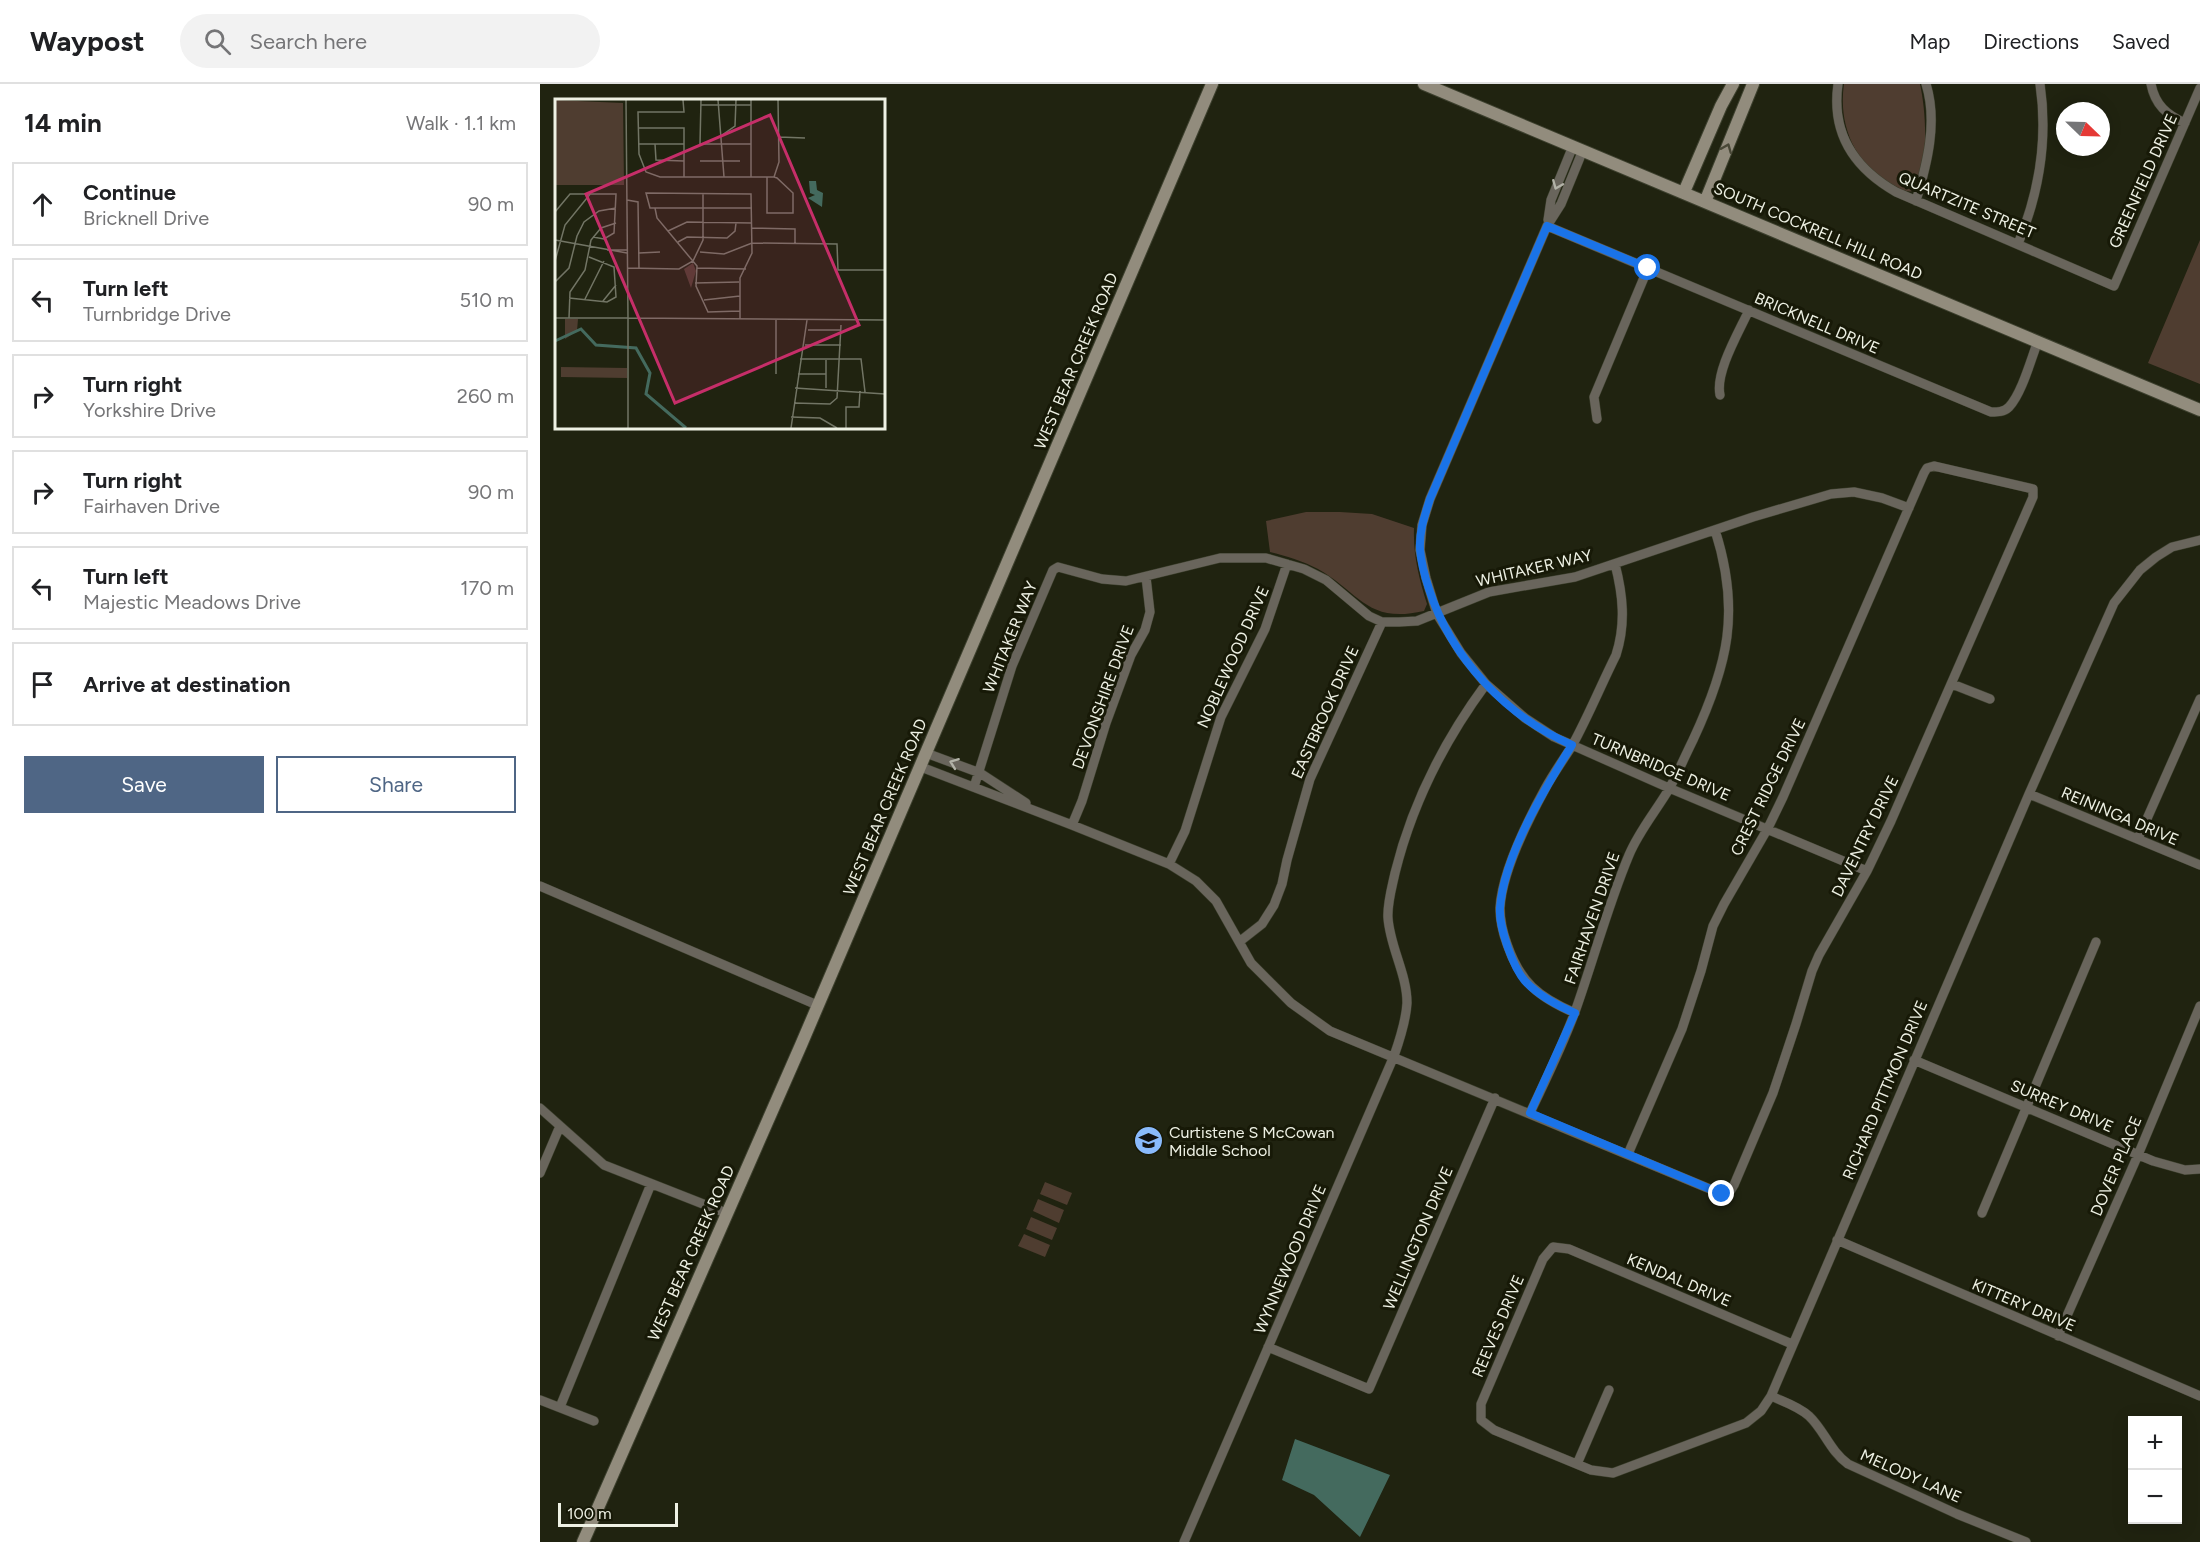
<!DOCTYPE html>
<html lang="en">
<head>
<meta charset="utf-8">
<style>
  :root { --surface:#fff; --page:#f2f2f2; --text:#202124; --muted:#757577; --line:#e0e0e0; --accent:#4f6685 }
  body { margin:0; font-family:Figtree,sans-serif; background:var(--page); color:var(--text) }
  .controls { position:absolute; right:18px; bottom:18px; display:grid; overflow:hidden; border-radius:0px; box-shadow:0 3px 15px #0003 }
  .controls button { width:54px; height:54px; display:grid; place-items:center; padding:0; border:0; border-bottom:2px solid var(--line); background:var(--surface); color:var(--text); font:30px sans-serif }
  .compass { position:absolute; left:1516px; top:18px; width:54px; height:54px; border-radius:50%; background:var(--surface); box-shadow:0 3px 15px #0003; rotate:113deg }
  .scale { position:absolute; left:18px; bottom:15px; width:120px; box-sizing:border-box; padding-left:6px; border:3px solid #eef1e4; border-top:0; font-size:16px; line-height:21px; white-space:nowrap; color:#eef1e4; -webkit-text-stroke:4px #171907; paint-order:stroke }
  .stop { position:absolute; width:18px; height:18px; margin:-14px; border:4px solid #1a73e8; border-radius:50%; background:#fff }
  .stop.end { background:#1a73e8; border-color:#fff; box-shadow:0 2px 6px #0008 }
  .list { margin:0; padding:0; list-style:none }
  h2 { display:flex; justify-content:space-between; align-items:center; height:78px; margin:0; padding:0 24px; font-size:26px }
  h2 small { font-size:20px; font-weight:400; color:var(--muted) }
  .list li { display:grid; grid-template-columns:39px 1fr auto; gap:18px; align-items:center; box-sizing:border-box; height:84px; margin:0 12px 12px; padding:0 12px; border:2px solid var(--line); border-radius:0px }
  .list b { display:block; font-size:22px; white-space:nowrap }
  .list p { margin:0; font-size:20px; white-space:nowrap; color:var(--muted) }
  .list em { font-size:20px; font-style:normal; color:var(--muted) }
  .actions { display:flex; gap:12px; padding:18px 24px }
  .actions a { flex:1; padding:14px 0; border:2px solid var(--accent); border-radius:0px; text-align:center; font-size:21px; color:var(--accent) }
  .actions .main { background:var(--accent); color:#fff }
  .icon { flex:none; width:33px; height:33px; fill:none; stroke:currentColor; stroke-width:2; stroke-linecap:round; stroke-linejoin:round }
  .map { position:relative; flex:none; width:1660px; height:1458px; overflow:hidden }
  header { display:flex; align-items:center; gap:36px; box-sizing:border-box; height:84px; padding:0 30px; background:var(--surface); border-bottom:2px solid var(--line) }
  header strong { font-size:28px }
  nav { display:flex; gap:33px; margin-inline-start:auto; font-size:21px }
  .search { width:420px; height:54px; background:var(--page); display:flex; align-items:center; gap:15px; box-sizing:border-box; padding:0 21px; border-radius:33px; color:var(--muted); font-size:22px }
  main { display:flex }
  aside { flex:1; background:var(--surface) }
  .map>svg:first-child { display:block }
</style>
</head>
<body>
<header>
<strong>Waypost</strong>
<div class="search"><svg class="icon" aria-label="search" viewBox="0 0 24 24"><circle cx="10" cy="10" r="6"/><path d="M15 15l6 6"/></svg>Search here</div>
<nav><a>Map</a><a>Directions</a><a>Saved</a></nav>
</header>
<main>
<aside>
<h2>14 min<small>Walk · 1.1 km</small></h2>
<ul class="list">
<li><svg class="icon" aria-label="ahead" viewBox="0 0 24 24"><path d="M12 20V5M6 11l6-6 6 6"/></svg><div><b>Continue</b><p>Bricknell Drive</p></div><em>90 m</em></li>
<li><svg class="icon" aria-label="left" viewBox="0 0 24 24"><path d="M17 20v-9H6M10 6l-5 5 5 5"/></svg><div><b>Turn left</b><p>Turnbridge Drive</p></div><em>510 m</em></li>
<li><svg class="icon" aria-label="right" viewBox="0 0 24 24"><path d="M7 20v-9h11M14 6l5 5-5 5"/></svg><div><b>Turn right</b><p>Yorkshire Drive</p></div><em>260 m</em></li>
<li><svg class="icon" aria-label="right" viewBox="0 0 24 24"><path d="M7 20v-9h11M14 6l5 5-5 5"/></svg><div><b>Turn right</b><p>Fairhaven Drive</p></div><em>90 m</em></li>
<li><svg class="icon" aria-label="left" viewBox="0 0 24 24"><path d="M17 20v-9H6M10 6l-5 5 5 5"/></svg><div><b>Turn left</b><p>Majestic Meadows Drive</p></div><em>170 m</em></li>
<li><svg class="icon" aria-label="arrive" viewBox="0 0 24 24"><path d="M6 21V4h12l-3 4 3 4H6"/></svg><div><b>Arrive at destination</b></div></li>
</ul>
<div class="actions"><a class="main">Save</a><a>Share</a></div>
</aside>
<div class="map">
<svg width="1660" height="1458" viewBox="0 0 1660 1458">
  <rect width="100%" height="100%" fill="#202310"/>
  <path fill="#4f3d30" d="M1304 0H1380C1386 27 1390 83 1373 107 1365 109 1358 103 1351 100 1314 80 1298 40 1304 0Z
    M1660 156V300L1608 279Z
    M766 428H800L832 430 874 444C873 471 879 494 887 520L884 527C827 540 820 509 778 485 763 477 746 472 730 468L726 437Z
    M505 1098 532 1109 527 1121 500 1110Z
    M498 1115 524 1126 519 1139 493 1127Z
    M491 1133 517 1144 512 1156 486 1145Z
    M484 1150 510 1161 505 1173 478 1162Z"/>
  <path fill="#446a5e" d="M755 1355 850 1391 820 1453 774 1411 742 1396Z"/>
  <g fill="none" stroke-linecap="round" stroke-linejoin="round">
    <defs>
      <path id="street" d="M1298 0C1291 50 1314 84 1356 108L1574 202 1660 4
        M1611 0C1615 21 1627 31 1645 39
        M1043 66 1021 120 1007 142 890 415 882 441 880 466 886 494 897 530 921 569 946 600 985 634 1014 653 1129 704 1327 787
        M1376 117C1387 80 1398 38 1386 0
        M1008 136 1011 116 1033 62
        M1007 142 1451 328C1458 328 1464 328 1469 323 1482 309 1491 275 1498 257
        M1478 160C1499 109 1508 54 1500 0
        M1180 311C1175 288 1199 248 1209 226
        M1057 335 1054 313 1108 184
        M1412 600 1450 615
        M386 669 440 689 486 719
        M381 683 532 741 629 780 656 797 676 817 711 879 751 919 790 947 1182 1110 1191 1106 1194 1101 1233 1009 1256 940 1272 887 1279 871 1327 787 1351 737 1493 413V405L1394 382 1387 384 1384 389 1243 713 1228 744 1184 820 1173 842 1161 887 1142 945 1088 1070
        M434 703 472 582 513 486 518 483 562 495 586 497 680 474H726L764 485 786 496 829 532 842 538H859L877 537 949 508 1035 493 1213 433 1291 410 1314 408 1342 414 1369 424
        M1489 710 1660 781
        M532 741 542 717 566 639 591 571 605 546 610 528 606 493
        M1598 755 1660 615
        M629 780 645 747 681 633 725 545 747 480
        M0 802 277 921
        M699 858 722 840 734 821 742 800 747 776 770 695 842 538
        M1035 929C998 913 980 898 967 860 963 849 960 836 960 824 962 788 988 736 1005 705 1013 690 1023 676 1032 662 1048 633 1061 601 1076 571 1086 540 1083 511 1075 480
        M1374 976 1613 1077 1645 1086 1660 1085
        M0 1024 64 1081 186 1129
        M990 1029C1006 995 1023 961 1036 925 1054 874 1068 821 1089 771 1099 747 1116 727 1129 705 1138 689 1145 672 1153 656 1188 581 1201 527 1175 446
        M0 1089 20 1042
        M1442 1129 1556 858
        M1297 1156 1660 1312
        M1518 1252 1598 1071 1660 922
        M1252 1260 1029 1165 1013 1163 1003 1175 941 1320V1336L954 1346 1051 1386 1073 1389 1206 1339 1221 1327 1231 1312 1489 710 1574 519 1600 486 1616 473 1632 463 1660 456
        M728 1263 829 1305 955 1014
        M1231 1312C1244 1318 1258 1322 1269 1332 1284 1346 1290 1367 1308 1380L1417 1430 1486 1458
        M0 1316 54 1337
        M20 1323 111 1100
        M1037 1380 1069 1306
        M644 1458 854 972C860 955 866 937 867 919 867 890 850 863 848 834 847 820 852 803 855 789 872 720 904 657 946 600"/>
      <path id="secondary" d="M884 0 1660 326
        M1144 108 1181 22 1193 0
        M1165 118 1213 0
        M43 1458 261 961 672 0"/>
    </defs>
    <use href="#street" stroke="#3d402e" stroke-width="10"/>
    <use href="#secondary" stroke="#3d402e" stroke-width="14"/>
    <use href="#street" stroke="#69655c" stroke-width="9"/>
    <use href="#secondary" stroke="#928c7d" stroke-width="12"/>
  </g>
  <defs><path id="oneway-chevron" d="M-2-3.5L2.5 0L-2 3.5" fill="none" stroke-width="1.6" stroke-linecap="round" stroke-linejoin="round" transform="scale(1.5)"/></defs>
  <use stroke="#484736" href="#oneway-chevron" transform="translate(1187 64) rotate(-68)"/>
  <g stroke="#b2b2a7">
    <use href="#oneway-chevron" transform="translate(1017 101) rotate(112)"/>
    <use href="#oneway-chevron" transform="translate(414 679) rotate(-159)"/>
  </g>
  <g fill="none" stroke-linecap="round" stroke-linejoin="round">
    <path stroke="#1a73e8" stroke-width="8" d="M1108 184 1007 142 890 415C885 431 879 447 880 465 881 478 885 493 889 505 911 574 967 633 1032 661 1005 704 964 771 960 824 959 837 964 852 968 864 972 875 977 888 985 897 999 912 1016 921 1035 929L990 1029 1182 1110"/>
  </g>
  <defs>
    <symbol id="school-disc" viewBox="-11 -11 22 22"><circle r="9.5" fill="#89bafc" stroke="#171907"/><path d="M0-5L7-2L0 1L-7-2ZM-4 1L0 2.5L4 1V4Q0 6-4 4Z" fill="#111"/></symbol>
  </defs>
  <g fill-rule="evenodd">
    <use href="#school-disc" x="592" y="1040" width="33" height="33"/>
  </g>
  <g text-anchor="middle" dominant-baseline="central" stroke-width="6" stroke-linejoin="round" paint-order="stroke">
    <g font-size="16" fill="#eef1e4" stroke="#171907">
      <text transform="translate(1603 97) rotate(-66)">GREENFIELD DRIVE</text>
      <text transform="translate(1427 121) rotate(23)">QUARTZITE STREET</text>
      <text transform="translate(1278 147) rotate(23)">SOUTH COCKRELL HILL ROAD</text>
      <text transform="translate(1277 239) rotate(23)">BRICKNELL DRIVE</text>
      <text transform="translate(536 277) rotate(-67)">WEST BEAR CREEK ROAD</text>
      <text transform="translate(994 484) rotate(-13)">WHITAKER WAY</text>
      <text transform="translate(470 553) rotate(-68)">WHITAKER WAY</text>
      <text transform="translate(693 573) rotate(-66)">NOBLEWOOD DRIVE</text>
      <text transform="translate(563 613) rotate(-70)">DEVONSHIRE DRIVE</text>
      <text transform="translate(785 628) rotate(-66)">EASTBROOK DRIVE</text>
      <text transform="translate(1121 683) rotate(23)">TURNBRIDGE DRIVE</text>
      <text transform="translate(1228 703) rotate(-64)">CREST RIDGE DRIVE</text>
      <text transform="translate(345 723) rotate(-67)">WEST BEAR CREEK ROAD</text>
      <text transform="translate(1580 732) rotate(23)">REININGA DRIVE</text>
      <text transform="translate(1325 752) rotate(-64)">DAVENTRY DRIVE</text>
      <text transform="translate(1052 834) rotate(-71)">FAIRHAVEN DRIVE</text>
      <text transform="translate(1345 1006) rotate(-67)">RICHARD PITTMON DRIVE</text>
      <text transform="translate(1522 1022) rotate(23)">SURREY DRIVE</text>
      <text transform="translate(1576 1082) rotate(-67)">DOVER PLACE</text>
      <text transform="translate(878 1154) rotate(-67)">WELLINGTON DRIVE</text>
      <text transform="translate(151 1169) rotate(-66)">WEST BEAR CREEK ROAD</text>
      <text transform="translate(750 1175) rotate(-67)">WYNNEWOOD DRIVE</text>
      <text transform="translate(1139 1196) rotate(23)">KENDAL DRIVE</text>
      <text transform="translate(1484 1221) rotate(23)">KITTERY DRIVE</text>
      <text transform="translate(958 1242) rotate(-67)">REEVES DRIVE</text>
      <text transform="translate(1371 1392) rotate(24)">MELODY LANE</text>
    </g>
    <g font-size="16" fill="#eef1e4" stroke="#171907" text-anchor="start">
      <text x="629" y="1048">Curtistene S McCowan<tspan x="629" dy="18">Middle School</tspan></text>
    </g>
  </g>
  <g transform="translate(15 15)">
    <rect width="330" height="330" fill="#202310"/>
    <path d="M0 1 68 4 69 86H0ZM138 164 141 172 136 189 129 170ZM10 220H23L22 232 10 240ZM6 268 72 269V279L6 278Z" fill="#4f3d30"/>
    <path d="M254 82H261L262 91 268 94 267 108 253 99 260 96 255 94Z" fill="#446a5e"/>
    <path fill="none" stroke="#446a5e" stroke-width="3" d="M0 242 26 230 41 246 81 249 95 274 91 295 131 329"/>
    <path fill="none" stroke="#727565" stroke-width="1.5" d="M71 1 73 219 330 221M128 1 129 13H83L84 55 91 73 105 78H219L222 79 238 94V114H212V78M146 1 145 45H196M163 1 169 78M146 6H196M84 29H129V78M167 36 180 27 181 1M224 38 250 39M84 45H129M100 45 101 61 129 62M145 62H185M196 78V1M219 78 224 63 223 1M72 101 83 103 84 169M100 109 102 119 142 167 141 187 153 213 185 212M0 113 15 95H61L59 134 49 140 38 138M197 129 240 130V145M113 132 132 123 197 124M0 141 72 154M123 143 132 138 172 139 180 132 181 124M52 151H72M145 153 169 155 197 144 282 145 283 171H330M84 154 105 153M0 162 10 126 36 94M72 169 124 170 138 162 148 141V94M142 169 191 170M0 183 14 169 22 137 29 123 44 112 61 109M140 184 184 183M14 199 52 203 61 198 59 168 34 158M30 200 49 162M149 201 185 197M48 202 61 186M0 219H73V329M14 219 15 193 30 171 36 141 46 129 61 124M185 220V179L197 154 196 95 91 94 95 109H196M253 231H286M250 246H286M245 260H306L310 293M271 261V289M221 275V221M243 275H271M240 289 330 295M239 304 275 305 282 299 286 226M236 318 265 319 282 329M236 329 252 221M291 329V308H304L305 292"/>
    <path fill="#c62e69" fill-opacity="0.15" stroke="#c62e69" stroke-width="3" d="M215 16 304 226 120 304 31 95Z"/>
    <rect width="330" height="330" fill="none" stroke="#eef1e4" stroke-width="3"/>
  </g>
</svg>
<div class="controls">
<button>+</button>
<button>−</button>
</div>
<svg class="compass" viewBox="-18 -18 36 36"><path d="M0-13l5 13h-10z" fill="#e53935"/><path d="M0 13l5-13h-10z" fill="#757577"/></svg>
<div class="scale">100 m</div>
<div class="stop" style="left:1108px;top:184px"></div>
<div class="stop end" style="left:1182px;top:1110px"></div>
</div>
</main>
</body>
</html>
